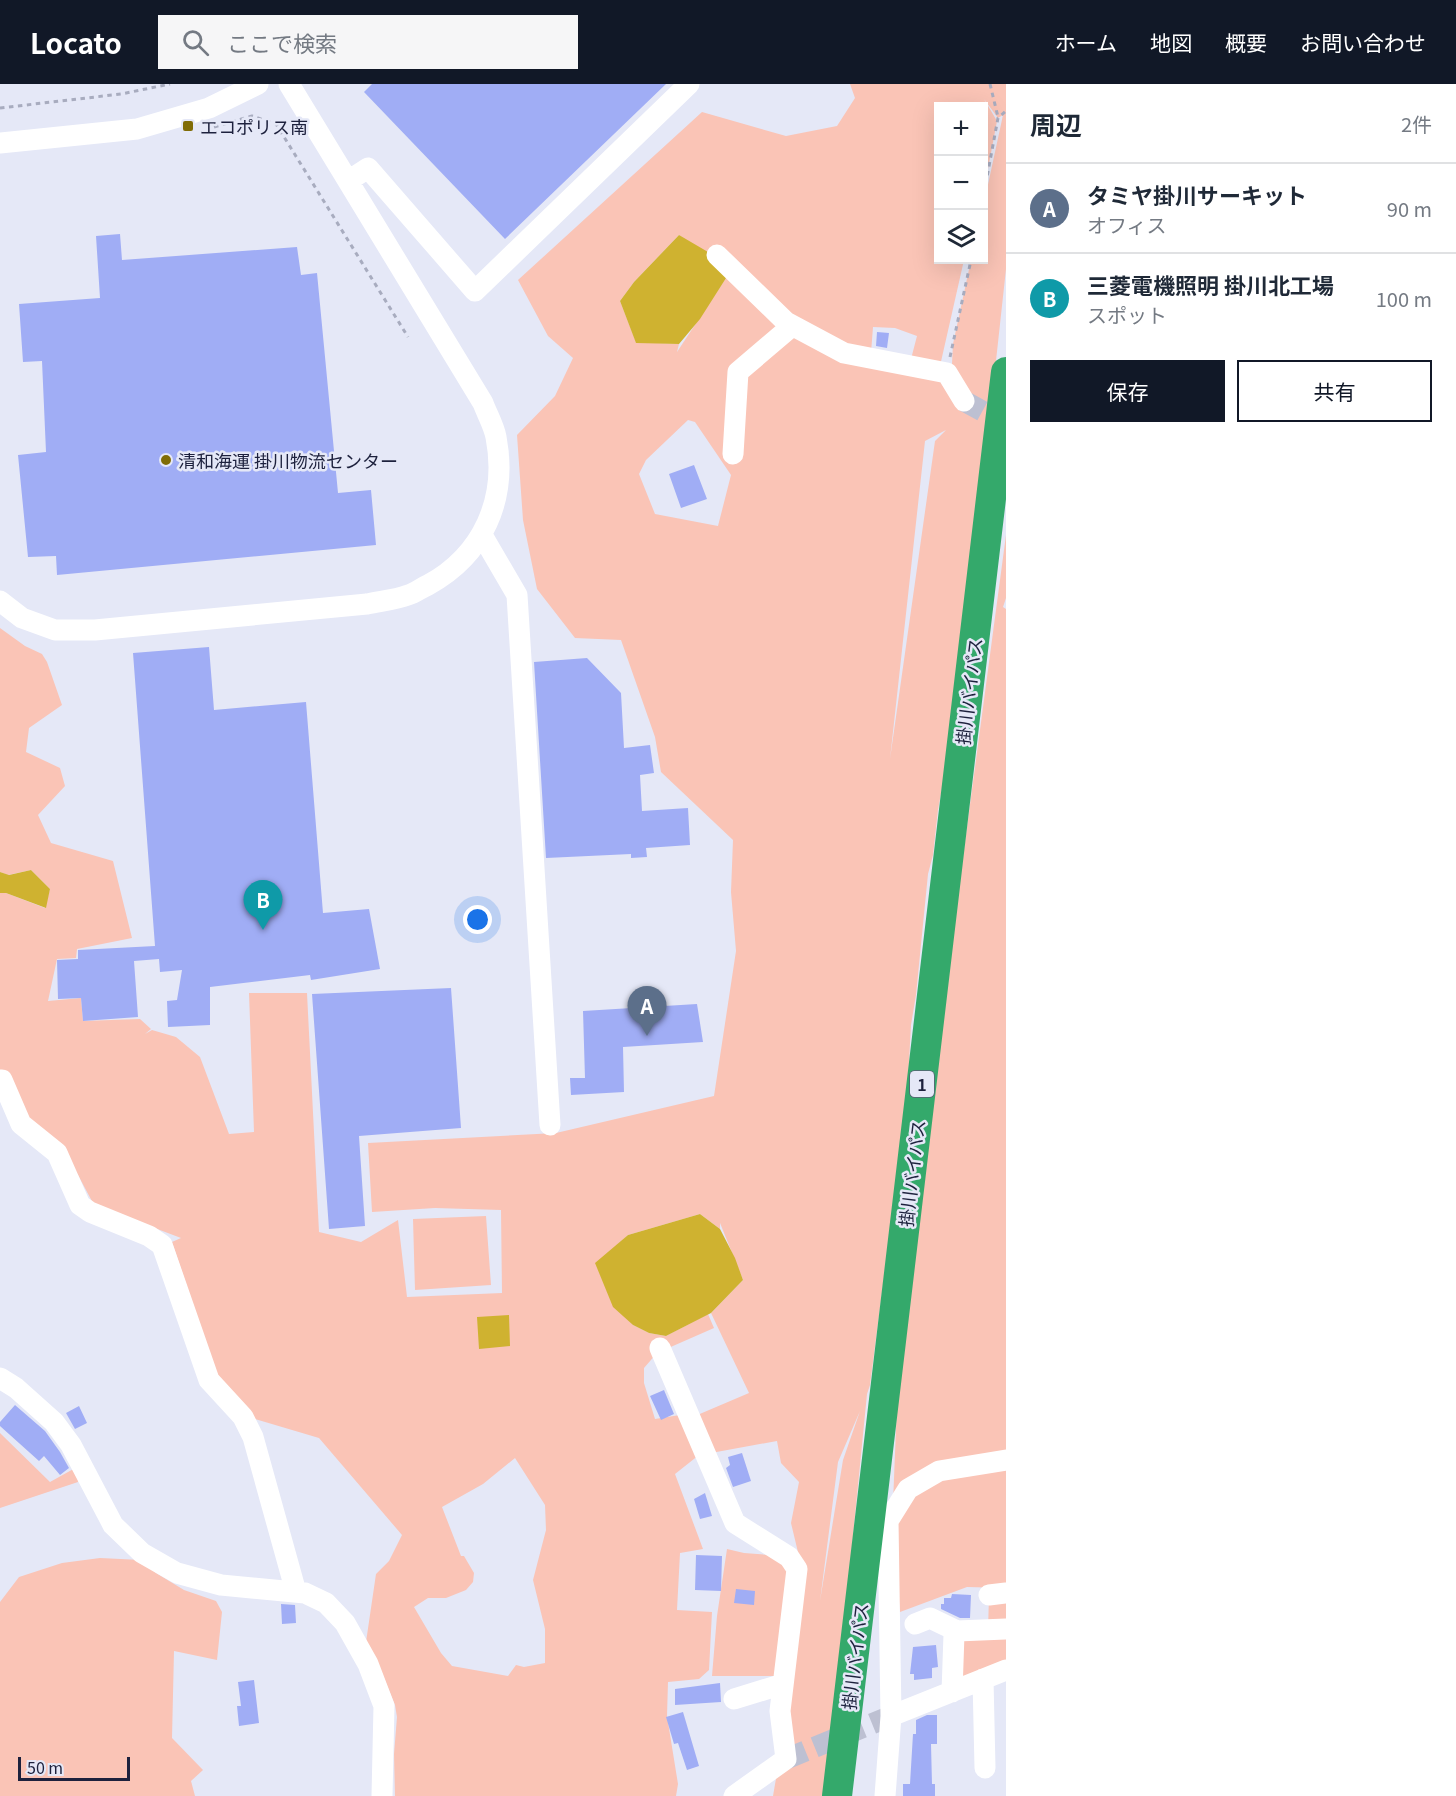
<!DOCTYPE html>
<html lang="ja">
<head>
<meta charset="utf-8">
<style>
  :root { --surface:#fff; --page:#f6f6f7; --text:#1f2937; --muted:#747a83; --line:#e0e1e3; --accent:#111827 }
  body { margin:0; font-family:Georgia,"Noto Sans JP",serif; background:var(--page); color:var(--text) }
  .controls { position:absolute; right:18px; top:18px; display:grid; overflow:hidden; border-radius:0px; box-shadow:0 6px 24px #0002 }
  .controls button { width:54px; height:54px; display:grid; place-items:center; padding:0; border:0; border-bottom:2px solid var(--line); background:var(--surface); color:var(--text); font:30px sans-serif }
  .scale { position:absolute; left:18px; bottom:15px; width:112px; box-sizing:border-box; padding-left:6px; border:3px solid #1d213d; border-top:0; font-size:16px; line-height:21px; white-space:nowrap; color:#1d213d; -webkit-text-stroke:4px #e5e8f7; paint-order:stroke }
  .you { position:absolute; left:478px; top:836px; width:21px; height:21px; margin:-15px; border:4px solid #fff; border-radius:50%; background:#1a73e8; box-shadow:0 0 0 9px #1a73e833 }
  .badge { display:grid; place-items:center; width:39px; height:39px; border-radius:50%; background:var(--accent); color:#fff; font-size:20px; font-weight:700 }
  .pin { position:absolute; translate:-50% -50px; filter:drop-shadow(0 2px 3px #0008) }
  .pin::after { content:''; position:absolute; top:32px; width:21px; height:18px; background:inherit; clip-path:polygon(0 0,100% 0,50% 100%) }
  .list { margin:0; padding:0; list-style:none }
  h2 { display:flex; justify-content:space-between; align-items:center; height:78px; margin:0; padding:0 24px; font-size:26px }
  h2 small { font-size:20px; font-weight:400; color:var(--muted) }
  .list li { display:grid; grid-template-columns:39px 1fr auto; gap:18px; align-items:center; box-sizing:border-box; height:90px; padding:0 24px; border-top:2px solid var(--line) }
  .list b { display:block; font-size:22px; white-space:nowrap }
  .list p { margin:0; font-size:20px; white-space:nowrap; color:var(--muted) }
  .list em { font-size:20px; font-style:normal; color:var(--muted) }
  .actions { display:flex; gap:12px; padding:18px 24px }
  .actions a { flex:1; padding:14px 0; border:2px solid var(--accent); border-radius:0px; text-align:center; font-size:21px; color:var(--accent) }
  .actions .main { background:var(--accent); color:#fff }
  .icon { flex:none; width:33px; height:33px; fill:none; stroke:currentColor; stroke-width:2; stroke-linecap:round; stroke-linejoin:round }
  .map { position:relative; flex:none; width:1006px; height:1712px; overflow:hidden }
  header { display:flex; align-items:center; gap:36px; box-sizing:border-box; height:84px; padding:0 30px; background:var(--accent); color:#fff }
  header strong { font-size:28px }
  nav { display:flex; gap:33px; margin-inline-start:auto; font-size:21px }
  .search { width:420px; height:54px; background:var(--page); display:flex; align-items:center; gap:15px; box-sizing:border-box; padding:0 21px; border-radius:0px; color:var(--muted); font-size:22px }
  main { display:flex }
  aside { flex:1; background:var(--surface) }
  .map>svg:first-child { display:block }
</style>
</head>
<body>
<header>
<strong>Locato</strong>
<div class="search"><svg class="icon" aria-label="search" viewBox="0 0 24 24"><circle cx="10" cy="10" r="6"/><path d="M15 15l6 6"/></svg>ここで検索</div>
<nav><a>ホーム</a><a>地図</a><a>概要</a><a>お問い合わせ</a></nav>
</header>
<main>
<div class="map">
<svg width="1006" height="1712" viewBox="0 0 1006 1712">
  <rect width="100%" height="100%" fill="#e5e8f7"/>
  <path fill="#fac4b6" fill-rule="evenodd" d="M850 0H1006V185L961 598 938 726 933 771 928 790 916 911 911 941 907 1015 870 1301 867 1310 841 1574 825 1712H773L778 1683 795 1675 796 1670 787 1640 802 1485 791 1439 799 1398 781 1379 777 1357 711 1369 695 1332 749 1309 711 1229 743 1196 720 1139V1145L700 1130 628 1151 596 1180 611 1217 633 1241 649 1249 666 1252 708 1230 714 1244 657 1269 644 1284V1299L655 1335 680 1331 699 1371 675 1390 703 1465 680 1469 677 1526 712 1528 709 1586 699 1595 668 1598 667 1632 678 1700 676 1712H395L394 1670 397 1633 395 1621 382 1589 366 1558 376 1490 389 1477 402 1451 319 1354 255 1335 217 1292 172 1158 181 1154 94 1121 78 1091 22 1035 7 987 0 986V809H6L45 824 50 805 31 786 8 791 0 788V544L25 562 42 570 47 578 62 621 29 644 26 668 60 684 65 702 38 731 51 759 113 777 132 854 77 865 76 874 57 875 48 917 81 914 83 937 140 935 151 945 145 950 152 946 176 953 200 973 229 1050 254 1048 249 909H307L319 1148 361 1158 398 1136 407 1213 502 1209 501 1126 435 1124 372 1128 368 1059 556 1049 714 1012 736 867 731 808 733 756 661 688 655 653 621 556 575 554 537 505 523 436 517 351 555 312 573 274 548 252 518 196 702 28 786 52 837 42 855 14ZM984 15 998 34 1003 31 984 119V176H971L953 260 951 299 871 269 873 243 895 244 917 252 911 275 940 282 964 176H938V22H984V106L997 37ZM679 151 728 191 677 268 679 260 636 258 620 217 634 198ZM688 336 695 338 731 391 718 442 655 430 639 390 646 376ZM946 346 935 357 890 675 925 357ZM860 1327 843 1376 820 1517 838 1378ZM515 1374 545 1421 546 1446 533 1496 545 1545V1579L524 1583 516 1581 508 1592 452 1582 441 1569 414 1523 428 1514H446L466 1506 473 1498 474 1489 464 1472H461L442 1423 483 1400Z
    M1006 451V514L1003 523 1006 525V1504L967 1503 900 1528 892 1444 900 1245Z
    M486 1132 491 1201 415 1206 413 1135Z
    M0 1349 50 1398 77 1383 78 1398 0 1424Z
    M727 1465 744 1469 783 1472 791 1493 777 1592H712L717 1532Z
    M100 1474 141 1476 156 1489 184 1506 216 1517 222 1528 217 1576 174 1567 172 1654 203 1686 191 1697 195 1712H0V1518L19 1493 62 1479Z
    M1006 1509V1579L959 1596 961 1545 988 1547 989 1511Z"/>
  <path fill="#cfb230" d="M679 151 708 168 728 191 700 235 679 260 636 259 620 217 634 198Z
    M31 786 50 805 46 824 6 809H0V788L9 791Z
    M700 1130 720 1145 735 1174 743 1196 711 1229 666 1252 649 1249 633 1241 613 1223 595 1179 628 1151Z
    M509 1231 510 1262 479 1265 477 1233Z"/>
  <path fill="#a0adf5" d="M372 0H666L505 155 364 8Z
    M120 150 122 176 297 163 301 191 317 189 338 409 371 406 376 461 57 491 56 472 28 473 18 371 46 368 42 277 23 278 19 220 100 214 96 152Z
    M877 248 889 249 887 264 876 262Z
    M694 381 707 415 681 424 669 390Z
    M209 563 214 626 306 618 323 829 369 825 380 885 311 896 310 891 210 903V941L168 943 167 917 177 916 182 886 160 888 159 875 134 877 138 933 83 937 81 914 58 915 57 876 78 875V866L155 862 133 569Z
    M587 574 621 609 624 664 650 661 654 689 640 691 642 727 688 724 690 761 646 764 647 773 631 774V770L546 774 534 578Z
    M451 904 461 1044 359 1052 365 1142 329 1145 312 910Z
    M697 920 703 958 623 963 624 1008 571 1011 570 994H585L583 927Z
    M664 1306 674 1330 661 1336 650 1312Z
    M15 1321 45 1347 60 1368 69 1384 60 1391 44 1372 39 1377 0 1342V1338Z
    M79 1322 87 1339 75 1345 66 1329Z
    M742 1369 751 1397 733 1403 726 1384 730 1381 728 1373Z
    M705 1409 712 1432 700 1435 694 1415Z
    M696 1471 722 1472 721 1507 695 1506Z
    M736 1505 755 1507 754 1521 734 1519Z
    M952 1510 971 1511 970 1534H960L941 1525V1520H944V1514H951Z
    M281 1520 295 1521 296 1539 282 1540Z
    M936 1561 938 1583 932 1584V1594L914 1596V1590H910L913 1563Z
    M254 1596 259 1639 239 1642 237 1622H241L238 1598Z
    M720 1599 721 1618 675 1621V1605Z
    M683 1628 699 1682 687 1686 678 1659 674 1660 666 1633Z
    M927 1631H937V1660H931L932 1700H935V1712H903V1700H910L913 1650H916V1636Z"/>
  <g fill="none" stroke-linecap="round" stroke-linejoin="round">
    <path stroke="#bdc0d2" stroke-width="21" stroke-dasharray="21 10" stroke-linecap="butt" d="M964 317 1006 340
      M786 1675 891 1632"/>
    <path stroke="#a8acbf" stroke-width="3" stroke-dasharray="4.5 4.5" stroke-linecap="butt" d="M990 0 998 33
      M0 24 121 10 170 0
      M214 43 252 32 276 40 408 253
      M984 109 998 34 1006 27
      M950 273 971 176"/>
    <path stroke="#fff" stroke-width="21" d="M0 59 137 45 209 24 258 0
      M348 97 368 84 475 207 689 0
      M717 171 786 238 844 269 947 289 964 317
      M733 370 738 288 792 242
      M482 451 517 511 550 1041
      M0 517 22 534 55 546H95L367 520C380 517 395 516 408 511 415 509 421 504 428 501 483 471 508 415 496 353 494 342 487 330 483 319L289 0
      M0 996H2L21 1040 57 1069 80 1121 90 1128 149 1152 162 1161 209 1296 243 1333 253 1353 296 1508
      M660 1264 735 1439 789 1473 797 1485 780 1627 786 1675 734 1712
      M0 1294 16 1304 54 1338 71 1361 113 1441 142 1469 177 1489 221 1501 305 1509 326 1519 345 1539 368 1580 384 1622 382 1712
      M989 1511 1006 1509
      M915 1540 930 1534 957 1547
      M983 1595 985 1684
      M952 1608 954 1550 957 1547 1006 1545
      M734 1615 783 1600
      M891 1632 1006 1586
      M885 1712 891 1632 888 1437 908 1405 939 1387 1006 1376"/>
    <path stroke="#34a96b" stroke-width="30" d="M837 1712 1006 288"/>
  </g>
  <g fill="#806c06" stroke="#e5e8f7" stroke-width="2">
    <rect x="182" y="36" width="12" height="12" rx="3"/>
    <circle cx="166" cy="376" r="6"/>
  </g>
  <g text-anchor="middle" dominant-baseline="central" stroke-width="5" stroke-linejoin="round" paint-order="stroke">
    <rect fill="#e5e8f7" stroke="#595d75" stroke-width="1.5" x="910" y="987" width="24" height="26" rx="4.5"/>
    <g font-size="16" font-weight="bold" fill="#1d213d">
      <text x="922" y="1000">1</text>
    </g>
    <g font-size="18" fill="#1d213d" stroke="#e5e8f7" text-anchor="start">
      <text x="200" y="42">エコポリス南</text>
      <text x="178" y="376">清和海運 掛川物流センター</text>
    </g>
    <g font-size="18" fill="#1d213d" stroke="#e5e8f7">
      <text transform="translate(968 607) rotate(-83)">掛川バイパス</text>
      <text transform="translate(911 1089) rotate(-83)">掛川バイパス</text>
      <text transform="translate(854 1572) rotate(-83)">掛川バイパス</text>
    </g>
  </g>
</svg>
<div class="controls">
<button>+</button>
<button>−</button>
<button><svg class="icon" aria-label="layers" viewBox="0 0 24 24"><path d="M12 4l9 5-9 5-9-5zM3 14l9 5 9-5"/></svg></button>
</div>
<div class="scale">50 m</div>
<div class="you"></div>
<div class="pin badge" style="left:647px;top:952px;background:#5c6f8a">A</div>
<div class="pin badge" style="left:263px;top:846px;background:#0f9aa8">B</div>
</div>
<aside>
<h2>周辺<small>2件</small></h2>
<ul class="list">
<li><span class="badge" style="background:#5c6f8a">A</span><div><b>タミヤ掛川サーキット</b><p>オフィス</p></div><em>90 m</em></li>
<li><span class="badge" style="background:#0f9aa8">B</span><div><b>三菱電機照明 掛川北工場</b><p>スポット</p></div><em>100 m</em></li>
</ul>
<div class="actions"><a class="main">保存</a><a>共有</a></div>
</aside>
</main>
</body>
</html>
